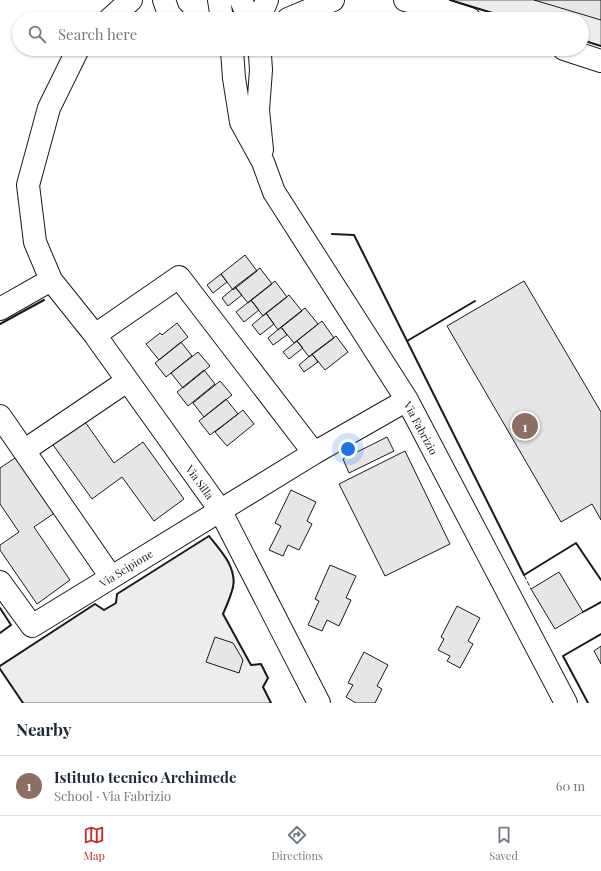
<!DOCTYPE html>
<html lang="en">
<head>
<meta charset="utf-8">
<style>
  :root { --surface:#fff; --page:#f2f2f3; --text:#1f2937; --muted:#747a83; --line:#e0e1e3; --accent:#c62828 }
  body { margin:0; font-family:"Playfair Display",serif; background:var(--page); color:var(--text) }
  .you { position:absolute; left:348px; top:449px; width:14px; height:14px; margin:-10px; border:3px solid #fff; border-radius:50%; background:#1a73e8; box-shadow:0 0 0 6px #1a73e833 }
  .badge { display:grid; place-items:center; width:26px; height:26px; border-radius:50%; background:var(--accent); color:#fff; font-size:13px; font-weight:700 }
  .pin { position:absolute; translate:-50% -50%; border:2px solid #fff; box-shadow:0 1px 4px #0006 }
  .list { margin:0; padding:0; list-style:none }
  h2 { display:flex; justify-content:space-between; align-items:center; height:52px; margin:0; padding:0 16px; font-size:17px }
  h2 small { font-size:13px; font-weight:400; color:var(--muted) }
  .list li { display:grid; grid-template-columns:26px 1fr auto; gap:12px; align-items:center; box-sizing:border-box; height:60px; padding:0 16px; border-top:1px solid var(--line) }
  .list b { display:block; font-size:15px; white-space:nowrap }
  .list p { margin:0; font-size:13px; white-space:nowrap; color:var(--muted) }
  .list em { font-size:13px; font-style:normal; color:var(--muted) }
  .icon { flex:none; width:22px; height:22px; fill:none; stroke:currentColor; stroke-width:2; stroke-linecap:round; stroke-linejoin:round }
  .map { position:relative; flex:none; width:601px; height:703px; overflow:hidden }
  .search { position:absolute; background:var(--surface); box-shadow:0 1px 3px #0004; left:12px; right:12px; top:12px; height:44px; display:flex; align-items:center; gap:10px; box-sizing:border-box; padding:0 14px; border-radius:22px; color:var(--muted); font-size:15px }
  .sheet { height:112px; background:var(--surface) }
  nav { display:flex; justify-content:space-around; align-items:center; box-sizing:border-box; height:56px; border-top:1px solid var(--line); background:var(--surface); font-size:11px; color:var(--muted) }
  nav a { display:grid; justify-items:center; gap:2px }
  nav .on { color:var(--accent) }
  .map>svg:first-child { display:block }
</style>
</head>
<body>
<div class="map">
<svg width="601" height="703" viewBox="0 0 601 703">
  <rect width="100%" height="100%" fill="#fff"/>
  <path fill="#ededed" stroke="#6a6a6a" d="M450 0H601V46L582 40V19H512Z
    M209 536 229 562 234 581 233 588 223 614 251 665 261 664 268 678 263 687 271 703H23L0 669V666L95 604 104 610 116 603 117 594Z"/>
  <path fill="#e6e6e6" stroke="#1a1a1a" d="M534 0H601V20Z
    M245 255 257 271 233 290 221 274Z
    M260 268 272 284 248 303 235 287Z
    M221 274 227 282 213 293 207 285Z
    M275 281 287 297 263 316 251 300Z
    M524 281 601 412V520L592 504 561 522 447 326Z
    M235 287 242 295 228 306 222 298Z
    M289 295 302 311 278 330 266 313Z
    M251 300 259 310 244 322 236 312Z
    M305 308 318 324 294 343 281 327Z
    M266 313 274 324 260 335 252 325Z
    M322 321 334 338 309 357 297 341Z
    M177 323 188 337 159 360 146 344 160 333 162 335Z
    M281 327 287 335 273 345 268 338Z
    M336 336 348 352 325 370 312 354Z
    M297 341 303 348 289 359 283 352Z
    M181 342 192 356 166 377 155 363Z
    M198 352 210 366 183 388 171 373Z
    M312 354 318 362 304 372 299 365Z
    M204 370 215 384 188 406 177 392Z
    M220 381 232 395 204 417 193 403Z
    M226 399 238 414 210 435 199 421Z
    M243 410 254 424 227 446 215 432Z
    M83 419 114 463 143 442 184 499 154 521 122 477 92 499 51 442Z
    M387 437 394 451 349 473 343 459Z
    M405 451 450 544 385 576 339 484Z
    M18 456 56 512 34 527 70 580 37 604 0 550V545L19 532 0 504V468Z
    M291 490 316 502 307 521 312 524 299 550 288 545 283 556 269 550 281 526 275 523Z
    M330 565 356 576 346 598 351 600 339 626 327 620 322 631 308 625 319 601 315 599Z
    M559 572 583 612 555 629 531 589Z
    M457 606 480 618 468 641 473 644 460 668 447 661 450 656 438 650 444 639 441 637Z
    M215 637 233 643 243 660 239 673 206 662Z
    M601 646V664L594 651Z
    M364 652 388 665 377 686 382 689 375 703H356L346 697 353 685 348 683Z"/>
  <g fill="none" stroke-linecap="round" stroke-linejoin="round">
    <defs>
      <path id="minor" d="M164 0 169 14 174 19
        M219 0 222 19
        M241 0 249 19
        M405 0 435 7 470 19
        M110 19 131 0
        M257 19 262 12 267 0
        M288 19 333 0
        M78 49 49 108 28 185 35 242 51 280 95 335 220 510 319 703
        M564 49 601 61
        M232 51 234 78 241 122 263 162 274 192 407 400 566 703
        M260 55 261 70 258 110 262 150
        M0 309 51 280
        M95 335 179 277 314 453
        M0 416 111 577
        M25 450 127 381
        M0 582 32 626 314 453 407 400"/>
    </defs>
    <use href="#minor" stroke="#1a1a1a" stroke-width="24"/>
    <use href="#minor" stroke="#fff" stroke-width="22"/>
    <path stroke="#1a1a1a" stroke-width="1" stroke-dasharray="5 2" stroke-linecap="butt" d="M524 575 531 589"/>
    <path stroke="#1a1a1a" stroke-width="2" d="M450 0 512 19
      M582 40 601 46
      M332 234 354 235 524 575 576 543 601 580
      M0 324 44 300
      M407 341 475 301
      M0 608 11 625 0 633
      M583 612 601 602
      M0 666 95 604 104 610 116 603 117 594 209 536C220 550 237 567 233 587 231 596 227 605 223 614L251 665 261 664 268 678 263 687 271 703
      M0 669 23 703
      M588 703 563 656 601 634"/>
  </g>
  <g text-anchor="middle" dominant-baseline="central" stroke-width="3" stroke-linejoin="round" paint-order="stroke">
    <g font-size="11" fill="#1a1a1a" stroke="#fff">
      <text transform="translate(421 428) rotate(62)">Via Fabrizio</text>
      <text transform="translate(200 482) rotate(54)">Via Silla</text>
      <text transform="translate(126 568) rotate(-32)">Via Scipione</text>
    </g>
  </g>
</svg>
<div class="you"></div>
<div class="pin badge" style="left:525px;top:426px;background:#8d6e63">1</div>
<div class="search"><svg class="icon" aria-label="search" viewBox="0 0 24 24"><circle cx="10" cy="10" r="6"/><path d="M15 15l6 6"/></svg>Search here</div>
</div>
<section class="sheet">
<h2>Nearby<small></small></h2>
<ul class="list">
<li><span class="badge" style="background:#8d6e63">1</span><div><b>Istituto tecnico Archimede</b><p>School · Via Fabrizio</p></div><em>60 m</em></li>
</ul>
</section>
<nav>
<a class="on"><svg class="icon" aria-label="map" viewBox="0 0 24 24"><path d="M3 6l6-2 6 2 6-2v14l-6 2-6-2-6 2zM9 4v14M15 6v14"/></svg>Map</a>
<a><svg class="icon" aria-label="directions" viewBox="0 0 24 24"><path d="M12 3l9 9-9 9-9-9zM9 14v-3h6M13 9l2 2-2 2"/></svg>Directions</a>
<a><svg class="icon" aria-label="saved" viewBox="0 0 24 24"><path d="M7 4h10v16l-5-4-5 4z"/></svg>Saved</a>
</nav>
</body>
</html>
